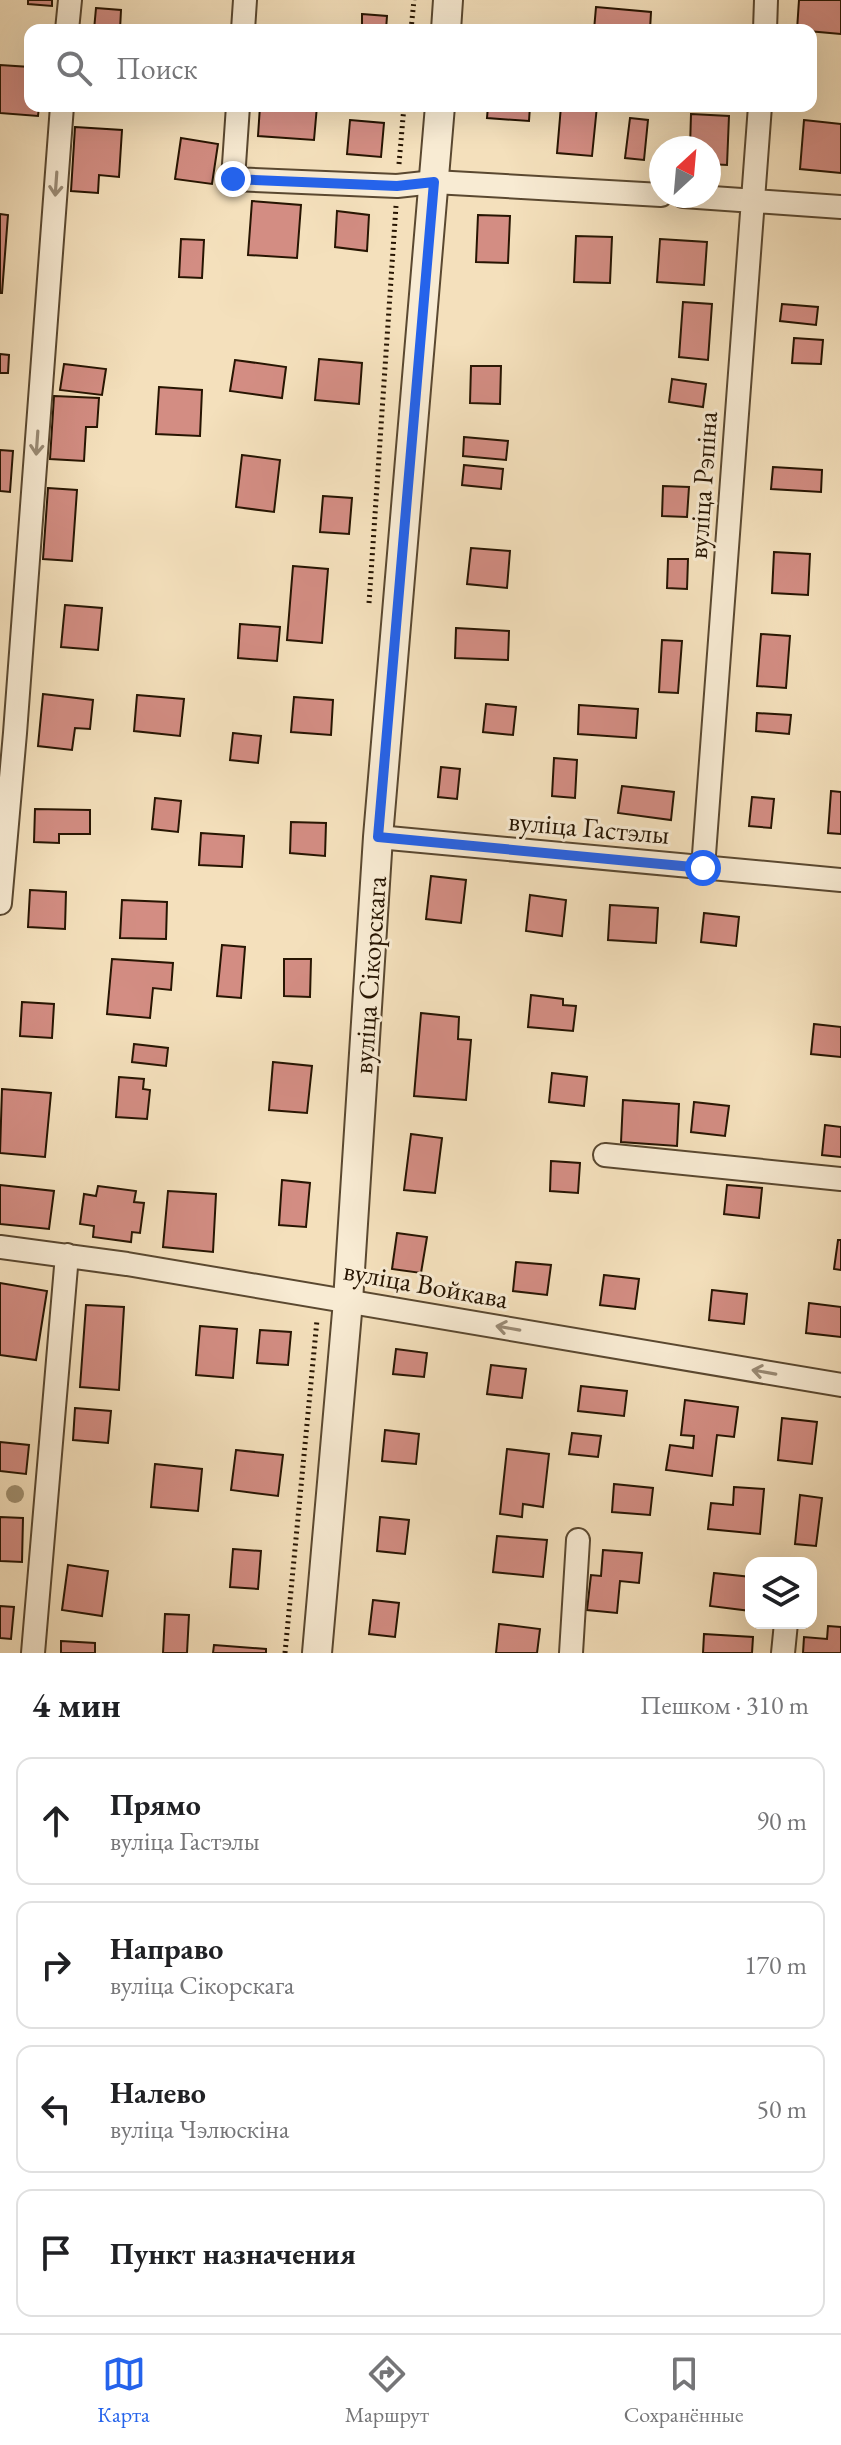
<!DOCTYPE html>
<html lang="ru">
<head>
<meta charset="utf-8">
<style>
  :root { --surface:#fff; --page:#f6f6f6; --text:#202124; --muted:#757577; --line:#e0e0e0; --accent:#2563eb }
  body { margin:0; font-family:"EB Garamond",serif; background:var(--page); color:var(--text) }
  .controls { position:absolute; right:24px; bottom:24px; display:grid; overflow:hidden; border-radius:16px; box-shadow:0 8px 32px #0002 }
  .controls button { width:72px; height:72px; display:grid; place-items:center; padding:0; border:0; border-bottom:2px solid var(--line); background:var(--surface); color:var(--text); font:40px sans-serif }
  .compass { position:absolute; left:649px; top:136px; width:72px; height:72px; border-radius:50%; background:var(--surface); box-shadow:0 8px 32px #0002; rotate:26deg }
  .stop { position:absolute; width:24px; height:24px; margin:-18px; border:6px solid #2563eb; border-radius:50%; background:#fff }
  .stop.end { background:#2563eb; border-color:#fff; box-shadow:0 2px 8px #0008 }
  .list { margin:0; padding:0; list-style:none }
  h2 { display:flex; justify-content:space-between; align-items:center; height:104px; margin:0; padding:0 32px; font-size:34px }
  h2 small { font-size:26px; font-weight:400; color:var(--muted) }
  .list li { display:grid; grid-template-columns:52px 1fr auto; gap:24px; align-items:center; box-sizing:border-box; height:128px; margin:0 16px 16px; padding:0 16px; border:2px solid var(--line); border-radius:16px }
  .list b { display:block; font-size:30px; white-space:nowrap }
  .list p { margin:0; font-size:26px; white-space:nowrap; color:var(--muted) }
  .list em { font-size:26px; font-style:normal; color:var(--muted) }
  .icon { flex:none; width:44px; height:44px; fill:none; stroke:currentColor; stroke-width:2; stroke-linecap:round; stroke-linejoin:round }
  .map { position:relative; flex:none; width:841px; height:1653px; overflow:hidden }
  .search { position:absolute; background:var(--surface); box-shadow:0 8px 32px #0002; left:24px; right:24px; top:24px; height:88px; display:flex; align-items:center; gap:20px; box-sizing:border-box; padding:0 28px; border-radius:16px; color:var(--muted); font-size:30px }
  .sheet { height:680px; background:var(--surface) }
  nav { display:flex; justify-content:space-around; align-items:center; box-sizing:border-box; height:112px; border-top:2px solid var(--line); background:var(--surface); font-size:22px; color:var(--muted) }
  nav a { display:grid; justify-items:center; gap:4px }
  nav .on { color:var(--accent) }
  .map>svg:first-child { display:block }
</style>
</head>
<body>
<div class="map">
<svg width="841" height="1653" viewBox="0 0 841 1653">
  <rect width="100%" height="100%" fill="#f4e0bc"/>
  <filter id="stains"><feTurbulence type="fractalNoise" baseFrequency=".0025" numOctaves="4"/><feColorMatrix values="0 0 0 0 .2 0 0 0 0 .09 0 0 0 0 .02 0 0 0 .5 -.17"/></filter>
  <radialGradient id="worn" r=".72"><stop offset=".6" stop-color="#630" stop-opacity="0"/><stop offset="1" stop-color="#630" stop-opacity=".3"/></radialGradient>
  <path fill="#d38d83" stroke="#271502" stroke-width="2" d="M28 0H52V6L28 4Z
    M799 0H841V34L797 30Z
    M596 7 651 12 650 30H594Z
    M96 8 121 10 120 30H94Z
    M362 14 387 16 386 30H362Z
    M0 65 30 67V106H39L38 116 0 113Z
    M260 106H317L314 140 258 136Z
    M488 106H530L529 121 487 118Z
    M561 106H597L592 156 557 153Z
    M691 114 729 116 727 165 709 164V148H690Z
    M630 118 648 120 644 160 625 158Z
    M350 120 384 123 381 157 347 154Z
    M804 120 841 124V173L800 169Z
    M75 127 122 130 119 177 99 175 98 193 71 191Z
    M181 138 218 144 212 184 175 179Z
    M252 201 301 205 297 258 248 255Z
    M337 211 369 215 367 251 335 247Z
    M0 214 8 215 2 293H0Z
    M478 215 510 216 508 263 476 262Z
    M576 236 612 237 610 283 574 282Z
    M181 239 204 240 202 278 179 277Z
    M660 239 707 242 704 285 657 282Z
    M683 302 712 304 708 360 679 357Z
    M782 304 818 307 816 325 780 321Z
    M794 338 823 340 821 364 792 363Z
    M0 354 9 355 8 373H0Z
    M319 359 362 363 359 404 315 400Z
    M235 360 286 367 282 398 230 391Z
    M64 364 106 369 102 395 60 390Z
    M471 366H501L500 404 470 403Z
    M672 379 706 384 703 407 669 402Z
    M159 387 202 390 200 436 156 434Z
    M54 396 99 398 97 427H86L84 461 50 459Z
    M464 437 508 441 506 460 463 456Z
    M0 450 13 451 10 492 0 491Z
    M242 455 280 460 274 512 236 507Z
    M464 465 503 469 501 489 462 485Z
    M773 467 822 470 821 492 771 489Z
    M663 486 689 487 687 517 662 516Z
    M48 488 77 490 72 561 43 559Z
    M323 496 352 498 349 534 320 532Z
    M471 548 510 551 507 588 467 584Z
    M774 552 810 554 808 595 772 593Z
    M668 559H688L687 589 667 588Z
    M293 566 328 569 322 643 287 640Z
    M65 605 102 608 98 650 61 647Z
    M240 624 280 627 277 661 238 658Z
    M456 628 509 631 508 660 455 658Z
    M761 634 790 636 786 688 757 686Z
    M662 640 682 641 678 693 659 692Z
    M43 694 93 700 90 729 75 728 72 750 38 746Z
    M137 695 184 699 180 736 134 731Z
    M294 697 333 700 331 735 291 732Z
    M486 704 516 707 513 735 483 732Z
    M579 705 638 709 636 738 578 734Z
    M757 713 791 715 789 734 756 731Z
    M233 733 261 736 258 763 230 760Z
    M554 758 577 760 575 798 552 796Z
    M441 767 460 769 457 799 438 797Z
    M622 786 674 792 671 820 618 813Z
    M831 791 841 792V834L828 833Z
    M752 797 774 799 771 828 749 826Z
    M155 798 181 801 178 832 152 829Z
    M35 809 90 810V834H59V843L34 842Z
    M291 822 326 823 325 856 290 853Z
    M201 833 244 836 242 867 199 865Z
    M431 876 466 880 461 923 426 919Z
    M30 890 66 892 65 929 28 927Z
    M530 895 566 900 562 936 526 931Z
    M122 900 167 902 166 939 120 938Z
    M610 905 658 908 656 943 608 940Z
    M704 913 739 917 736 946 701 942Z
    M222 945 245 947 241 998 217 996Z
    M112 959 173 963 171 990 153 988 150 1018 107 1014Z
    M284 959H311L310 997 284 996Z
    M531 995 563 999V1005L576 1006 573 1031 528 1027Z
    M22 1002 54 1004 52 1038 20 1036Z
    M421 1013 459 1017 458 1039 471 1040 466 1100 414 1096Z
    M814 1024 841 1027V1057L811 1054Z
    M134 1044 168 1048 166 1066 132 1062Z
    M273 1062 312 1066 307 1113 269 1110Z
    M552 1073 587 1077 584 1106 549 1102Z
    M119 1077 144 1079 143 1089 150 1090 147 1119 116 1117Z
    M2 1089 51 1093 45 1157 0 1153Z
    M623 1100 679 1104 677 1146 621 1142Z
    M694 1102 729 1106 725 1136 691 1132Z
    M825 1125 841 1127V1157L822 1155Z
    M411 1134 442 1138 435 1193 404 1190Z
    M551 1161 580 1163 578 1193 550 1191Z
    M282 1180 310 1183 306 1227 279 1225Z
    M0 1185 54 1191 49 1229 0 1224Z
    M727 1185 762 1188 759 1218 724 1214Z
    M98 1186 136 1191 134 1202 144 1203 140 1233 132 1232 131 1242 93 1237 94 1226 80 1224 84 1194 96 1196Z
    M168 1191 216 1194 213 1252 163 1247Z
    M397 1233 427 1237 421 1273 392 1269Z
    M838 1240H841V1270L834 1269Z
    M516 1262 551 1265 547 1295 513 1291Z
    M604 1275 639 1279 635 1309 600 1305Z
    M0 1283 47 1291 36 1360 0 1355Z
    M712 1290 747 1294 744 1324 709 1320Z
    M809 1303 841 1307V1337L806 1333Z
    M86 1305 124 1307 119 1390 80 1387Z
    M200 1326 237 1329 233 1378 196 1375Z
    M260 1330 291 1332 288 1365 257 1363Z
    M396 1349 427 1353 424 1377 393 1374Z
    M491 1365 526 1369 522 1398 487 1394Z
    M581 1386 627 1391 624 1416 578 1411Z
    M685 1400 738 1407 734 1437 717 1435 712 1476 666 1470 670 1445 693 1448 694 1436 681 1435Z
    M75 1408 111 1411 108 1443 73 1440Z
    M782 1418 817 1422 812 1464 778 1460Z
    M385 1430 419 1434 416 1464 382 1461Z
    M572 1433 601 1436 598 1457 569 1454Z
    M0 1442 29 1445 26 1474 0 1471Z
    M507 1449 549 1454 543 1507 523 1504 522 1517 500 1514Z
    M236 1450 283 1455 278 1496 231 1490Z
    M155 1464 202 1469 198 1511 151 1507Z
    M614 1484 653 1488 650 1515 612 1512Z
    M734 1487 764 1489 760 1534 708 1529 711 1503 733 1505Z
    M800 1495 822 1498 816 1546 795 1544Z
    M0 1517 23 1518 22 1562 0 1561Z
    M380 1517 409 1520 405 1554 377 1551Z
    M497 1536 547 1540 543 1577 493 1572Z
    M233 1549 261 1551 258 1589 230 1587Z
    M603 1550 642 1553 639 1583 620 1581 617 1613 587 1610 591 1575 601 1576Z
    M68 1565 108 1571 102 1616 62 1610Z
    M714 1573 751 1577V1611L710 1606Z
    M373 1600 399 1603 395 1637 369 1634Z
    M0 1606 14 1607 11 1639 0 1638Z
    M165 1614 189 1615 187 1653H163Z
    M499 1624 540 1629 537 1653H496Z
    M828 1626 841 1627V1653H803L804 1637 827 1639Z
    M704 1634 753 1637 752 1653H703Z
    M61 1641 95 1643V1653H61Z
    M214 1645 266 1649V1653H213Z"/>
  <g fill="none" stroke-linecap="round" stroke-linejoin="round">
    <defs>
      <path id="minor" d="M67 30 70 0
        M243 30 245 0
        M765 30 766 0
        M238 106 233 179 397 186 434 182 661 195
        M683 196 841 207
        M378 837 841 880
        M703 868 760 106
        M0 903 15 733 62 106
        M605 1155 841 1179
        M0 1247 127 1264 841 1385
        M33 1653 67 1255
        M571 1653 578 1540
        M783 1653 786 1623"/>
      <path id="tertiary" d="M446 30 448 0
        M317 1653 348 1301 378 837 440 106"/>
    </defs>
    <use href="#minor" stroke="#5a4830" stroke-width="26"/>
    <use href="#tertiary" stroke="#5a4830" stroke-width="32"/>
    <path stroke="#271502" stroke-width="5" stroke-dasharray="2 4" stroke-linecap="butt" d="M411 30 414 0
      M399 164 404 106
      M369 603 396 206
      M285 1653 317 1320"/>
    <use href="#minor" stroke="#f8ebd3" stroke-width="22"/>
    <use href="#tertiary" stroke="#f8ebd3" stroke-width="28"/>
  </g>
  <circle fill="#a19171" cx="15" cy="1494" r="9"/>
  <defs><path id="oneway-shaft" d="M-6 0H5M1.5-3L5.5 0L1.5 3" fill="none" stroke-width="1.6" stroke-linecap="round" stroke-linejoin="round" transform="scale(2)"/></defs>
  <g stroke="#9a8b75">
    <use href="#oneway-shaft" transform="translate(56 184) rotate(94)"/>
    <use href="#oneway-shaft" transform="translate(37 443) rotate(94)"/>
    <use href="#oneway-shaft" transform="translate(508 1328) rotate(-170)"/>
    <use href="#oneway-shaft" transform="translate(764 1372) rotate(-170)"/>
  </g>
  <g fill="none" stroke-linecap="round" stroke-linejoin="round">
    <path stroke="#2563eb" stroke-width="10" d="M233 179 397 186 434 182 378 837 703 868"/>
  </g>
  <g text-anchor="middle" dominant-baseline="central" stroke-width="6" stroke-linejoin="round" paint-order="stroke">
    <g font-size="28" fill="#271502" stroke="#f8ebd3">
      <text transform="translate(702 485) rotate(-86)">вуліца Рэпіна</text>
      <text transform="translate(589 827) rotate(5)">вуліца Гастэлы</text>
      <text transform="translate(369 975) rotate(-86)">вуліца Сікорскага</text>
      <text transform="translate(426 1284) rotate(10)">вуліца Войкава</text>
    </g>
  </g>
  <rect width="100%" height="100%" filter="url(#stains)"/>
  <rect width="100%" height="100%" fill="url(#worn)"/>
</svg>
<div class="controls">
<button><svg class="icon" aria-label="layers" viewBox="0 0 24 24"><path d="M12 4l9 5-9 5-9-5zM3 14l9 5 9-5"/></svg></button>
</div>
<svg class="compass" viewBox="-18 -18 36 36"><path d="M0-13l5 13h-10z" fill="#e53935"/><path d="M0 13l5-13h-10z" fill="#757577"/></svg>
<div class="stop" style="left:703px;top:868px"></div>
<div class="stop end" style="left:233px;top:179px"></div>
<div class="search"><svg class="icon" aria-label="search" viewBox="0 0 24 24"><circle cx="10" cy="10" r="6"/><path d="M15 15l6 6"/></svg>Поиск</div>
</div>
<section class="sheet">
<h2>4 мин<small>Пешком · 310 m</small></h2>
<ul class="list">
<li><svg class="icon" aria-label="ahead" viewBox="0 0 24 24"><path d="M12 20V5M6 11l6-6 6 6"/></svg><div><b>Прямо</b><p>вуліца Гастэлы</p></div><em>90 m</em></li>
<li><svg class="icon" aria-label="right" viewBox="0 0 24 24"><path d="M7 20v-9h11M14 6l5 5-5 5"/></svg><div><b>Направо</b><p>вуліца Сікорскага</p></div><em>170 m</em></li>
<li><svg class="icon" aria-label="left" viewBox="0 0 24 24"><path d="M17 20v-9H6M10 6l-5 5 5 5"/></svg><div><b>Налево</b><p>вуліца Чэлюскіна</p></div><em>50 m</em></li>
<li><svg class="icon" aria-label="arrive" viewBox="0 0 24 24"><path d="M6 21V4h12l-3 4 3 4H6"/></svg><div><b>Пункт назначения</b></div></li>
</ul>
</section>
<nav>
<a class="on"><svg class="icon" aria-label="map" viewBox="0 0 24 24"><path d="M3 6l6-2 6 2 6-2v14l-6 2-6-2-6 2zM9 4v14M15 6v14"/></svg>Карта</a>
<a><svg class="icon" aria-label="directions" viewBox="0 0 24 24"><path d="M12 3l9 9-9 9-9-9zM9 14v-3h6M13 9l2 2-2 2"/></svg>Маршрут</a>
<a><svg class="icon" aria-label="saved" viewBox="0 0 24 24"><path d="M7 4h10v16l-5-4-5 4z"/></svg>Сохранённые</a>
</nav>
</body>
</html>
